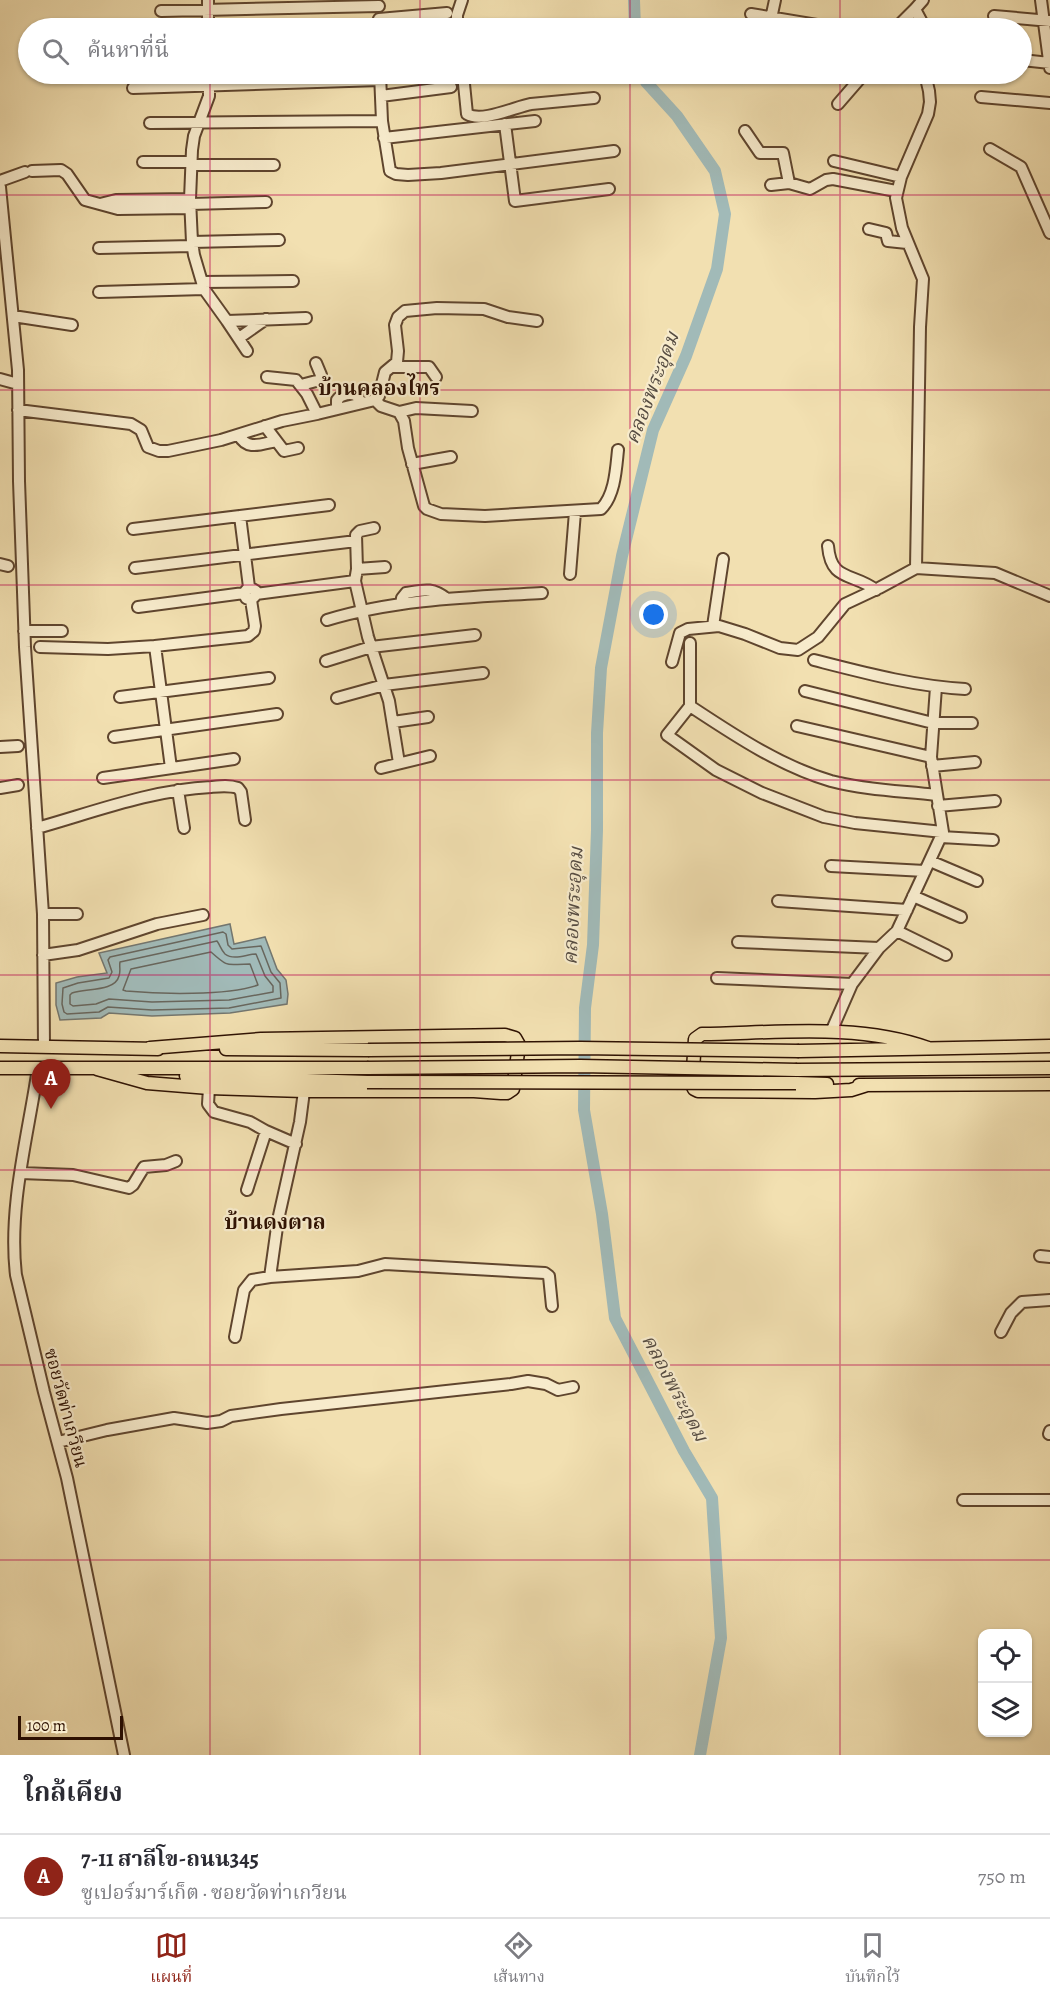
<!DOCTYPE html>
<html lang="th">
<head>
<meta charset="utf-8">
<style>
  :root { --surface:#fff; --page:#f2f2f3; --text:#2b2b33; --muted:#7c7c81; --line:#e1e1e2; --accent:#8f2418 }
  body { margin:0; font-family:Alegreya,"Noto Serif Thai",serif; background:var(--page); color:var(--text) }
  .controls { position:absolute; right:18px; bottom:18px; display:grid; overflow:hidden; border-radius:12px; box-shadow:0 2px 4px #0004 }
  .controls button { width:54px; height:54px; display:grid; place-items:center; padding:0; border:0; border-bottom:2px solid var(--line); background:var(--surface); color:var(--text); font:30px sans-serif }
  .scale { position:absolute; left:18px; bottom:15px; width:105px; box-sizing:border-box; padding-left:6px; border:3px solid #2e1102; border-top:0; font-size:16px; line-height:21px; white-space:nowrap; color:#2e1102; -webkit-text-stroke:4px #f7ebcc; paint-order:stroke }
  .you { position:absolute; left:654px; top:615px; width:21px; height:21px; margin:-15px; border:4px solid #fff; border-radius:50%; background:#1a73e8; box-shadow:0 0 0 9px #1a73e833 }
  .badge { display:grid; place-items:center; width:39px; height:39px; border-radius:50%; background:var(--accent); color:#fff; font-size:20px; font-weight:700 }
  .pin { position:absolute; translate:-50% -50px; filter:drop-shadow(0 2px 3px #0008) }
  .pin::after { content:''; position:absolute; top:32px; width:21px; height:18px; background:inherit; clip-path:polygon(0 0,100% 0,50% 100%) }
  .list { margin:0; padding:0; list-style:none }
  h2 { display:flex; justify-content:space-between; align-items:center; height:78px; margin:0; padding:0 24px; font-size:26px }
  h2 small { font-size:20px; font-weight:400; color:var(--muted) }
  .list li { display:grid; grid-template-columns:39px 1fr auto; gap:18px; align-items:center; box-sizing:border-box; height:84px; padding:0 24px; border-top:2px solid var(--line) }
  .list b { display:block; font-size:22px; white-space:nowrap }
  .list p { margin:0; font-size:20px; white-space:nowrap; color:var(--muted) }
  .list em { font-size:20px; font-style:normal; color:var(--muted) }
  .icon { flex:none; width:33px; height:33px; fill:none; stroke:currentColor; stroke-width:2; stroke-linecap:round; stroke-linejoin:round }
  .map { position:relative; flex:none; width:1050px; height:1755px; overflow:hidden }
  .search { position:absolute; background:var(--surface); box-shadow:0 2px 4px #0004; left:18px; right:18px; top:18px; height:66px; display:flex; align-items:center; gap:15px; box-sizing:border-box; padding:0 21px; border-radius:33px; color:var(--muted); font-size:22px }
  .sheet { height:162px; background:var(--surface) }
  nav { display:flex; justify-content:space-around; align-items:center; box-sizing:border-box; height:84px; border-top:2px solid var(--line); background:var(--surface); font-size:16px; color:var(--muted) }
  nav a { display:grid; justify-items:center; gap:3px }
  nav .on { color:var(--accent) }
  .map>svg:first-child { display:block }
</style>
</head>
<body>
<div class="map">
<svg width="1050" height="1755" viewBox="0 0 1050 1755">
  <rect width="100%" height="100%" fill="#f2e0b1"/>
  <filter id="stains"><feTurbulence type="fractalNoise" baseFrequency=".00333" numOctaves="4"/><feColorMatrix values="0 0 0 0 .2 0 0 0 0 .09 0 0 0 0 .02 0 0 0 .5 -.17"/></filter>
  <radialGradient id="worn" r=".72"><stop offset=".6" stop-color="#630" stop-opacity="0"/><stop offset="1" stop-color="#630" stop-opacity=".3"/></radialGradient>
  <path fill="#a1bab8" stroke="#73766f" stroke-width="1.5" d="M230 924 234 944 265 937 277 969 286 980 288 994 287 1004 230 1013 152 1016 109 1013 101 1018 60 1020 56 1005V983L77 977 107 973 99 953Z"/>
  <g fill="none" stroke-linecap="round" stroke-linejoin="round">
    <path stroke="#68665d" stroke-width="1.5" d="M223 932 226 934 228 945 232 949 261 946 271 972 280 983 281 998 229 1008 152 1010 108 1007 99 1012 67 1014 64 1012 62 1004 63 988 78 983 109 978 112 972 108 960 110 957Z
      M217 941C220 945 221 950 225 954 234 961 247 954 256 954L265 976 273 986V992L229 1000 152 1002 109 999 96 1004 73 1006 70 1004V995L72 993C85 988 115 992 119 976 121 970 119 967 120 962Z
      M211 952C230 969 226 964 250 964L258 985C227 996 159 994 126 991L123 990 131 969Z"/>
    <path stroke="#a1bab8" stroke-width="12" d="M634 0 635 28
      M643 74 646 82 677 116 715 171 725 214 717 269 686 356 653 430 622 556 601 668 597 733V830L593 945 585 1008 584 1110 602 1214 615 1318 684 1451 712 1498 721 1638 700 1755"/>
    <defs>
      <path id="minor" d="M208 0V28
        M923 0 915 9 925 28
        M1041 0 1050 68
        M161 11 379 6
        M751 14 835 28
        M994 16 1050 21
        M379 19 447 13
        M457 28V15L462 0
        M769 28 775 0
        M896 28 915 9
        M1022 60 1050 63
        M209 74V96L194 136 192 150 190 199 192 242 194 255 204 289 227 321 306 318
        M380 74 382 121 390 171 396 174 408 175 441 173 614 151
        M463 74 467 114C482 123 515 107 531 104L594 98
        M133 88 380 80
        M381 96 451 87
        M981 97 1050 103
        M838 104 864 74
        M150 123 382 121
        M505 124 515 201 609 189
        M745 131 760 153H783L789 183
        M384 138 535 121
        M990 149 1021 167 1050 233
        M834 161 901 177
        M143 162H192
        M191 165H274
        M32 171 61 170 67 174 85 200 118 209 190 208
        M0 181 25 172
        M771 185 789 183 810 189 826 180 833 179 896 191
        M0 187 18 370 19 481 25 647 43 914 44 1046
        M100 204 116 200 190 199
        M190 204 266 202
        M869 229 886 233 888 241 907 243
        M192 242 279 240
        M99 248 192 246
        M202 282 293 281
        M99 292 204 289
        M13 316 72 325
        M227 321 247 351
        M239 338 266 319
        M393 367H429L436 377
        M267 377 296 380 307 394 317 414
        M0 379 18 384
        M301 385 320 380 321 375 316 363
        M375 400 381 406 399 412 416 408 472 411
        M337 409V400C341 394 351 392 357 396L361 403
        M18 410 131 424 141 430 148 447 159 451H168L221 440 282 421 317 414 375 400 379 396 385 372 397 362 398 351 395 325 398 317 405 311 437 308 484 309 508 317 537 321
        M399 412 404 421 408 448 424 506 427 509 441 514 485 516 601 509C615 495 616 469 618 450
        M265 426 284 451 298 448
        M239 435C247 451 261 444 276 441
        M412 464 451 457
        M240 516 249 587 244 593 246 598 251 600 255 596 256 591 249 587
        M374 528 360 531 356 535 357 569 355 581 368 637 389 701 399 763
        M133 529 329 505
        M828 546C831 582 852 572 876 590
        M0 564 8 566
        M135 568 356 541
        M916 568 920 327 923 279 902 228 896 198 901 177 928 114 930 102 929 91 925 74
        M357 569 385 567
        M570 574 575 512
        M256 594 355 581
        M401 604 402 598 406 593C424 590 432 587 447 599
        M138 607 244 593
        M327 620C396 599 470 597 542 593
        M713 626 723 559
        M24 631H62
        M690 643V706L667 735 716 770 762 793 824 817 855 823 943 832
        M155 646 171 768
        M40 647 108 649 155 646 248 636 254 631 255 626 251 600
        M814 660C865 673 913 686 965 689
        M326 661 371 647 475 635
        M672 662 680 633 688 629 719 626 745 634 780 648 798 650 818 637 845 604 879 588 916 568 995 573 1050 596
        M805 691 933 723H972
        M120 697 269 678
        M337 698 384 685 483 673
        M690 706C734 735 780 766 831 781 865 790 902 791 936 795
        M393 722 428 717
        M797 726 931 757
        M114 737 277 714
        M0 747 18 746
        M932 766 975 762
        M381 768 430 756
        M103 778 234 759
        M0 788 18 785
        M178 790 184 828
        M938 806 995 801
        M37 828C94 812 151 790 211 787 221 786 229 785 238 788L241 792 245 820
        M941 837 993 840
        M930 861 977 881
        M831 866 925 871
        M913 896 961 917
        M778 901 907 910
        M43 914H77
        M897 931 946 955
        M738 942 879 948
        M43 955 78 950 157 924 203 915
        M717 978 852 984
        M831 1032 852 984 879 948 897 931 943 832 931 757 936 687
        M38 1068C28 1136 8 1207 16 1275L44 1392 67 1478 124 1755
        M209 1088 208 1104 214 1112 250 1122 266 1131 247 1190
        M266 1131 296 1144
        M21 1173 73 1175 129 1188 133 1185 144 1167 166 1165 176 1161
        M1040 1256 1050 1257
        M270 1277 278 1220 300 1122 304 1091
        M1001 1332 1011 1313 1022 1302 1050 1300
        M235 1337 244 1290 252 1280 270 1277 358 1271 385 1264 545 1273 549 1276 552 1306
        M1049 1434 1050 1431
        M58 1442 107 1430 174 1418 207 1423 221 1421 231 1416 281 1409 511 1384 528 1381 546 1384 558 1390 573 1387
        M963 1500H1050"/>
      <path id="major" d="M0 1046 158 1049
        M226 1049 368 1050
        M799 1051 1050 1046
        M0 1068H367
        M97 1069 147 1083 209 1088 304 1091H474L501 1093H507L513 1089 519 1045 515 1038 505 1035 261 1039 150 1048
        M797 1070 1050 1068
        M186 1076 367 1082
        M796 1083 827 1084
        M859 1085 1050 1084
        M867 1085 851 1090 815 1092 698 1091 694 1089 692 1085 695 1039 702 1034C775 1033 859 1023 928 1048"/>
    </defs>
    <use href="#minor" stroke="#5f452e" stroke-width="14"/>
    <use href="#major" stroke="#2e1102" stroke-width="15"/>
    <use href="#minor" stroke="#f7ebcc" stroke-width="10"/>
    <use href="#major" stroke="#f2e0b1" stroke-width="12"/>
    <defs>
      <path id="major-bridge" d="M368 1050 580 1048 799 1051
        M367 1068 580 1066 797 1070
        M367 1082 796 1083"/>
    </defs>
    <use href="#major-bridge" stroke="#2e1102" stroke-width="15" stroke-linecap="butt"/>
    <use href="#major-bridge" stroke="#f2e0b1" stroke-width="12"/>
  </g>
  <path fill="none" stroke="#c2185b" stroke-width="1.5" stroke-opacity="0.55" d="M210 0V28M420 0V28M630 0V28M840 0V28M210 74V1755M420 74V1755M630 74V1755M840 74V1755M0 195H1050M0 390H1050M0 585H1050M0 780H1050M0 975H1050M0 1170H1050M0 1365H1050M0 1560H1050"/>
  <g text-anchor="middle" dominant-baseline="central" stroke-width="4.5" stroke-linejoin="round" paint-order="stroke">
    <g font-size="18" fill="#2e1102" stroke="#f7ebcc">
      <text transform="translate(66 1408) rotate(75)">ซอยวัดท่าเกวียน</text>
    </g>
    <g font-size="20" font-style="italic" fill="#564c42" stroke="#f7ebcc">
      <text transform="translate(652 388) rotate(-69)">คลองพระอุดม</text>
      <text transform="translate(573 906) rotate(-87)">คลองพระอุดม</text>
      <text transform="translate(675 1388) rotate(62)">คลองพระอุดม</text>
    </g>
    <g font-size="21" font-weight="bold" fill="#2e1102" stroke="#f7ebcc">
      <text x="379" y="388">บ้านคลองไทร</text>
      <text x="275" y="1222">บ้านดงตาล</text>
    </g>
  </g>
  <rect width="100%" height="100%" filter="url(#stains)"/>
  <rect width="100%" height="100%" fill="url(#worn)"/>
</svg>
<div class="controls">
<button><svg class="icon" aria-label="locate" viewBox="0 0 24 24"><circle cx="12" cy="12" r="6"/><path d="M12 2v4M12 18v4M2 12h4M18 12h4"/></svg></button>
<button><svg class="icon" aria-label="layers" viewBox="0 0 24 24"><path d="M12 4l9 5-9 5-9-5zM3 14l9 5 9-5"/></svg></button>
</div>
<div class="scale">100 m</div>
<div class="you"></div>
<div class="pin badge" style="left:51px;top:1109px">A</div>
<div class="search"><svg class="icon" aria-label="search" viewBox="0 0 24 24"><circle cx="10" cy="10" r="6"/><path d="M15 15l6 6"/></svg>ค้นหาที่นี่</div>
</div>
<section class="sheet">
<h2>ใกล้เคียง<small></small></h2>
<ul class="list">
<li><span class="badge">A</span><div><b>7-11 สาลีโข-ถนน345</b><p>ซูเปอร์มาร์เก็ต · ซอยวัดท่าเกวียน</p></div><em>750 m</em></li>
</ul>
</section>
<nav>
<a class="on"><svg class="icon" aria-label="map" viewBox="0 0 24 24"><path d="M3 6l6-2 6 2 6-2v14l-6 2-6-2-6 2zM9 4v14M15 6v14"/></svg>แผนที่</a>
<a><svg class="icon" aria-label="directions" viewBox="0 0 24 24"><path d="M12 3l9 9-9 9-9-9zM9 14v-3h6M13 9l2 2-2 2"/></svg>เส้นทาง</a>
<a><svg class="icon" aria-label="saved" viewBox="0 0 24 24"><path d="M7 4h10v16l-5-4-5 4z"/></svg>บันทึกไว้</a>
</nav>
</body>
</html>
